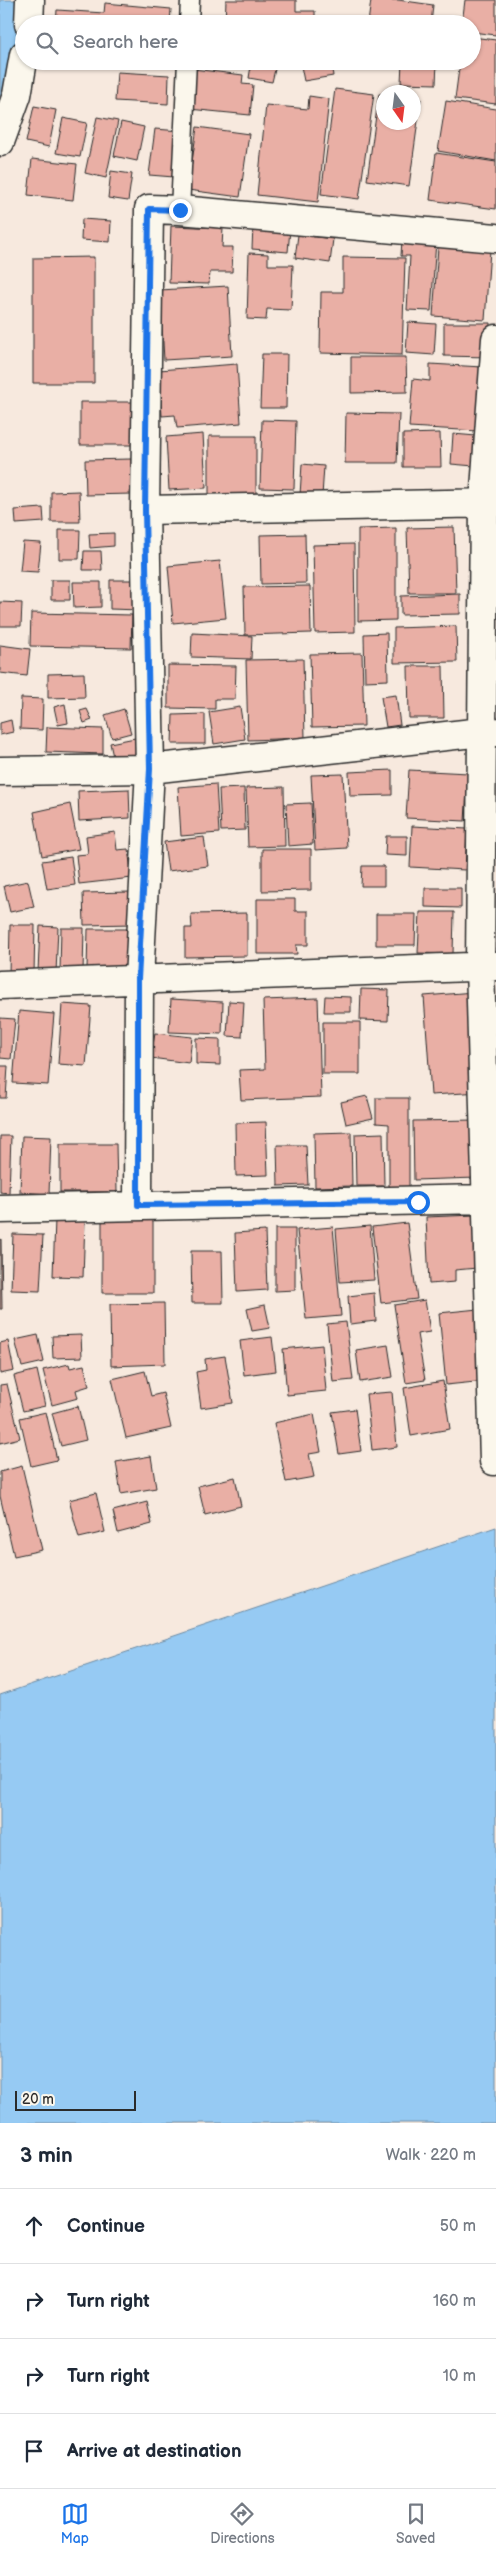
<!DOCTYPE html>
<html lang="en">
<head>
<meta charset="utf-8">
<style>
  :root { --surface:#fff; --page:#f2f2f3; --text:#1f2937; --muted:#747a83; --line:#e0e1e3; --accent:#1a73e8 }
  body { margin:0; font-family:"Balsamiq Sans",sans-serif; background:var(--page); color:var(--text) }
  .compass { position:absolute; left:376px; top:85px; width:45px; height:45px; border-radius:50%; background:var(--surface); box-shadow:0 1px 4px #0004; rotate:166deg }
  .scale { position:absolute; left:15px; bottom:12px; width:121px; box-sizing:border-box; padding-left:5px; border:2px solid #2b2b2b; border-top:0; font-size:14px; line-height:18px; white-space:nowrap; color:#2b2b2b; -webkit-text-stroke:4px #fbf7ec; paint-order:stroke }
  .stop { position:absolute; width:15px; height:15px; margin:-11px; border:4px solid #1a73e8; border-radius:50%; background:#fff }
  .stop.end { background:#1a73e8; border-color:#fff; box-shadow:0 1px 5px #0008 }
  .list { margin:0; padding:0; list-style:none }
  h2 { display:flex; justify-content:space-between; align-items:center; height:65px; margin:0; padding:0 20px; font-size:21px }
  h2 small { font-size:16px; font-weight:400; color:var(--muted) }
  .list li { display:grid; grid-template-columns:32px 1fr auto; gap:15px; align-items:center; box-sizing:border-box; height:75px; padding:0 20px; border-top:1px solid var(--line) }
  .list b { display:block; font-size:19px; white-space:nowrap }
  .list em { font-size:16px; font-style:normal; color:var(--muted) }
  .icon { flex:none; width:28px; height:28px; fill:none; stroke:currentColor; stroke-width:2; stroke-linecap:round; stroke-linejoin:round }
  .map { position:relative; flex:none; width:496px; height:2123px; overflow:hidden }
  .search { position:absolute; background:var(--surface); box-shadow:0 1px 4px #0004; left:15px; right:15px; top:15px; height:55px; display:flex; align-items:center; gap:12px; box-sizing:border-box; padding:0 18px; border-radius:28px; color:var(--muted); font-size:19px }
  .sheet { height:365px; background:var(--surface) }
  nav { display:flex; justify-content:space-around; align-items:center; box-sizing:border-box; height:70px; border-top:1px solid var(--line); background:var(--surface); font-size:14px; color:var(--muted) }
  nav a { display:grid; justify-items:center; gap:2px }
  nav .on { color:var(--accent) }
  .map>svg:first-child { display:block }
</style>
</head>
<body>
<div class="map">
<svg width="496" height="2123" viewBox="0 0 496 2123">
  <rect width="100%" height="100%" fill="#f7e9de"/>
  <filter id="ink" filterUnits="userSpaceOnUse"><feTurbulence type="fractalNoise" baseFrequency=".02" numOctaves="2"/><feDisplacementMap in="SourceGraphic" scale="10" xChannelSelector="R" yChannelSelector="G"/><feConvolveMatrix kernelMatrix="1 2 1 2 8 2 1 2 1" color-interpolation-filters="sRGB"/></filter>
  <g filter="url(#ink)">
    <path fill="#96caf3" stroke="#6b8aa3" d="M0 0H38L24 24V61L0 113Z
      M496 1527V2123H0V1695Z"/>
    <path fill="#e9afa5" stroke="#2b2b2b" d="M226 0H296V11H315V24H225Z
      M371 0H398L433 5 431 24 368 23Z
      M465 0H496V35L472 32V24H462Z
      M105 3 171 9 170 24H56L57 10 104 13Z
      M472 37 496 40V104L455 99 460 61H472Z
      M227 61H277L272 82 249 78 251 66Z
      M300 61H331L333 76 304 81Z
      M349 61H381V66Z
      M402 61H437L436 84 401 83Z
      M193 69 243 75 242 84 253 85 250 115 189 109Z
      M117 72 169 75 168 104 115 101Z
      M335 89 374 94 359 199 321 194Z
      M379 94H384V122H414V98L421 99 409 186 367 180Z
      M309 96 329 99 318 202 257 195 266 105 308 109Z
      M446 101 496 109V161L438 151Z
      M34 106 56 110 49 147 26 142Z
      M97 117 118 121 106 178 85 173Z
      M63 118 87 123 80 157 56 153Z
      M121 122 144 127 137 161 114 156Z
      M197 127 249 134 240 197 188 190Z
      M155 129 180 131 174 177 149 175Z
      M436 153 496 162V209L430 200Z
      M32 159 77 164 73 200 28 195Z
      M111 171 132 174 128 201 108 198Z
      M82 219 111 221 110 242 81 240Z
      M171 226 223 228 222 247H233L232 272H210L209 284 169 283Z
      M253 226 290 229 288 252 252 249Z
      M298 235 333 239 330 263 295 258Z
      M402 239 436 241 431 311 407 310 410 256H401Z
      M438 247 490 250 485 320 433 316Z
      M249 253 268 254V265H293L291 310 267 309 266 320 247 319Z
      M94 257V383H33V258Z
      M343 257 405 258 402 355 320 353 321 292H343Z
      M228 286 232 356 164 360 160 290Z
      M408 322 436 324 434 355 406 353Z
      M444 323H490L489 357 444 356Z
      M262 354H287L286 408H260Z
      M351 357H406L407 392 351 393Z
      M237 364 241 423 177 428 175 415 162 416 159 370Z
      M430 364 482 367 478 431 409 427 413 379 430 381Z
      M80 402H140V445H80Z
      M346 413 399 414 397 463H345Z
      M262 420 296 421 294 489 260 488Z
      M440 433 441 467H403V434Z
      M203 434 206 488 169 490 166 437Z
      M453 434 476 436 474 466 451 464Z
      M209 436H256V498L209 499Z
      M131 459 132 494 86 495 85 460Z
      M302 464 324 466 322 496 300 495Z
      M79 491 80 522H51V492Z
      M43 508 44 522 16 524 15 510Z
      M454 527 456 593H409L407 528Z
      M396 528V620L358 621V529Z
      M59 530H80L79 559H59Z
      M114 533V546L90 548 89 534Z
      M305 534 306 583 261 584 260 535Z
      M23 542 41 543 38 572 20 571Z
      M354 544 355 632 315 633 313 545Z
      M84 551H101L102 570H83Z
      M220 561 226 618 173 623 168 566Z
      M51 580H70V600H51Z
      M110 580H141L140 610 110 609Z
      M73 582H101V607L74 608Z
      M310 586 311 633 245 635 244 587Z
      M460 594V614L401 615V596Z
      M0 602 22 603 21 626H0Z
      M31 613 132 615 131 648 30 646Z
      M456 626 457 662 394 663V628Z
      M192 633 252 636 251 659 191 657Z
      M387 633 388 680 365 681 364 634Z
      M0 645 30 649 27 676 0 673Z
      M362 653 364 726 312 727 310 654Z
      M303 659 305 738 248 740 246 660Z
      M168 665 236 666 235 699H215V709L168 708Z
      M408 666H443L444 718H409Z
      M84 673 85 697 48 698V674Z
      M396 695 400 725 386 727 381 697Z
      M21 698 43 699 42 730 20 729Z
      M65 704 68 723 58 725 54 707Z
      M240 707 245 739 214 744 209 712Z
      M87 709 92 720 84 723 80 711Z
      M124 709 131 733 112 738 105 715Z
      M205 714V744H172L173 715Z
      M11 720 13 732 0 735V723Z
      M47 727 103 729V754L46 752Z
      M140 737 145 760 115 766 110 743Z
      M392 770V795L350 796 349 772Z
      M409 770 468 773 465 821 406 818Z
      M343 774 347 848 315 850 311 775Z
      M216 784 219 833 181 836 178 787Z
      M284 787 285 846 248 847 246 788Z
      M244 788 245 830 221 831 219 789Z
      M129 789 130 818 79 821 78 791Z
      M311 803 313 844 288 846 286 804Z
      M70 804 79 849 42 856 34 812Z
      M412 826 467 829 465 870 410 867Z
      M115 832 117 850 128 849 132 878 79 884 76 855 88 854 86 836Z
      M386 836H407V856L385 855Z
      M204 837 208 866 168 871 164 842Z
      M262 849H311V890L262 891Z
      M71 857 75 885 47 889 42 861Z
      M362 866H384V886H361Z
      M28 881 34 907 10 912 4 886Z
      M425 888H461V908L425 907Z
      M131 892 132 924 84 925 83 893Z
      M257 899H295V911H308V945H296L297 954H257Z
      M420 912H454L453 954 418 953Z
      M247 913V956L185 957V928H192L191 914Z
      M376 914H416L415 945H376Z
      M10 925H35L34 974H9Z
      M40 926 58 927 56 973 38 972Z
      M61 928H84L83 972H60Z
      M88 929H130L129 970 87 969Z
      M361 989 389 990 388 1021 360 1020Z
      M474 992 481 1092 431 1095 424 996Z
      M325 996 351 997V1012H324Z
      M318 998 321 1097 241 1100 239 1070 265 1069 263 1000Z
      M171 999 223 1002 222 1034 169 1032Z
      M229 1001 244 1002 242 1037 227 1036Z
      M62 1004 91 1006 86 1066 58 1064Z
      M19 1011 54 1014 48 1085 13 1083Z
      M0 1018 15 1019 11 1059 0 1058Z
      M323 1022H360V1074H323Z
      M155 1033 192 1037 189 1063 151 1058Z
      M196 1038 220 1039V1065L196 1064Z
      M0 1066H8L6 1098H0Z
      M367 1096 373 1118 346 1124 341 1102Z
      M376 1098H409V1193L389 1192V1124L376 1123Z
      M476 1120 477 1178 414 1180 413 1121Z
      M266 1122 268 1175 236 1176 235 1123Z
      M351 1132 352 1186 315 1187 314 1133Z
      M383 1133 384 1186H356L355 1134Z
      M0 1136H11L9 1193 0 1192Z
      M22 1136 51 1137 49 1194 20 1192Z
      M60 1144H116L117 1192H60Z
      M277 1145H306L308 1185 278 1186Z
      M475 1215 477 1268 455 1270V1282L429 1284 426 1217Z
      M55 1219 85 1220 83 1277 53 1276Z
      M102 1219H153V1293H102Z
      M407 1223 417 1299 381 1303 372 1227Z
      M370 1226 374 1280 340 1282 336 1229Z
      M333 1227 341 1316 306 1319 297 1230Z
      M275 1229H295V1290L275 1291Z
      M265 1231 267 1290 237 1292 235 1233Z
      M13 1234 43 1235 40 1291 11 1290Z
      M0 1239H1L2 1309H0Z
      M191 1251H222L223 1303H192Z
      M374 1293 376 1321 350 1324 348 1296Z
      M425 1300 430 1332 417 1334 425 1380 406 1383 394 1305Z
      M164 1303 165 1364 111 1366 110 1304Z
      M265 1305 270 1328 252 1331 247 1309Z
      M478 1309 485 1381 446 1385 439 1313Z
      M346 1322 353 1380 333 1382 327 1324Z
      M38 1335 44 1362 22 1367 15 1340Z
      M81 1335 82 1357 53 1358 52 1336Z
      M272 1337 276 1371 244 1375 240 1341Z
      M8 1341 14 1371 0 1374V1343Z
      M322 1345 326 1391 287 1395 283 1349Z
      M388 1345 393 1377 360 1382 356 1350Z
      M225 1356 233 1403 201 1408 196 1372 206 1370 205 1359Z
      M69 1364 70 1368 84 1365 89 1386 76 1390 78 1398 52 1405 43 1370Z
      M37 1370 45 1406 23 1411 14 1376Z
      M145 1371 151 1396 163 1393 171 1428 126 1438 112 1379Z
      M443 1381 450 1429 411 1436 404 1388Z
      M7 1384 20 1438 0 1443V1385Z
      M392 1392 397 1447 372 1450 366 1394Z
      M78 1406 86 1440 61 1446 52 1413Z
      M355 1409 361 1451 339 1454 332 1412Z
      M46 1412 57 1460 31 1466 20 1418Z
      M314 1414 321 1452 309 1454 314 1477 286 1482 274 1423Z
      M151 1456 156 1488 121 1494 116 1462Z
      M22 1466 42 1550 14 1556 0 1496V1472Z
      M235 1477 241 1506 205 1515 198 1486Z
      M96 1493 105 1532 79 1538 69 1500Z
      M147 1502 152 1524 118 1533 113 1511Z"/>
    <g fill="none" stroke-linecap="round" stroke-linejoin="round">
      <defs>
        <path id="service" d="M189 24 190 0
          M180 210 187 61"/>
        <path id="minor" d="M29 24 30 0
          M0 142 17 95 24 55
          M145 510 496 503
          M0 771 150 769 482 732H496
          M0 985 496 966
          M138 1205 139 979 150 769 145 510 149 209 180 210 496 238
          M0 1209 485 1199
          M494 1461 480 966 484 503 496 339"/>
      </defs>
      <use href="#service" stroke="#2b2b2b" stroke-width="21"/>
      <use href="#minor" stroke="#2b2b2b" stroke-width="31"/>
      <use href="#service" stroke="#fbf7ec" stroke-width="18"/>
      <use href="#minor" stroke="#fbf7ec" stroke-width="28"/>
    </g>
  </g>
  <g fill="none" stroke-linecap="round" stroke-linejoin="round" filter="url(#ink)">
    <path stroke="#1a73e8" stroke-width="6" d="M180 210 149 209 145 510 150 769 138 979V1205L418 1202"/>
  </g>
</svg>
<svg class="compass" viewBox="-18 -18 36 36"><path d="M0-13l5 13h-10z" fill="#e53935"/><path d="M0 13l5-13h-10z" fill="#747a83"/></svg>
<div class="scale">20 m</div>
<div class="stop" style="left:418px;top:1202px"></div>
<div class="stop end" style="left:180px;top:210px"></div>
<div class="search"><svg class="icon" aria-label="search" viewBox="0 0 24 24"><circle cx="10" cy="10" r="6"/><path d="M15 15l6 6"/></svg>Search here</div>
</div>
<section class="sheet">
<h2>3 min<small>Walk · 220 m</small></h2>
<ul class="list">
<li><svg class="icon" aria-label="ahead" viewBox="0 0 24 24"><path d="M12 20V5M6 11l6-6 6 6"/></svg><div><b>Continue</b></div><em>50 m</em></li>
<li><svg class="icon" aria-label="right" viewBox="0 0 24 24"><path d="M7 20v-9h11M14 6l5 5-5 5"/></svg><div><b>Turn right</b></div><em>160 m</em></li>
<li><svg class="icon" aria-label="right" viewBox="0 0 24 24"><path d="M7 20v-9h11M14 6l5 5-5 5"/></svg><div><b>Turn right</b></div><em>10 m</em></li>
<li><svg class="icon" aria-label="arrive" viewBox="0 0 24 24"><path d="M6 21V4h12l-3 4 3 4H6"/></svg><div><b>Arrive at destination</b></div></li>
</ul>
</section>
<nav>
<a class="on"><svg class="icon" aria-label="map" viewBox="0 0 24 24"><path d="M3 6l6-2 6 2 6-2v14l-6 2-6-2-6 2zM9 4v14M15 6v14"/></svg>Map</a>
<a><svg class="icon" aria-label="directions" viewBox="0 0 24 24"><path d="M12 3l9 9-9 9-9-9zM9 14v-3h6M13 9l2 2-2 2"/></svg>Directions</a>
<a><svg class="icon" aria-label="saved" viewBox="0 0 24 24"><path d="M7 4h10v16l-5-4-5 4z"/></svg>Saved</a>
</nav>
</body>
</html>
